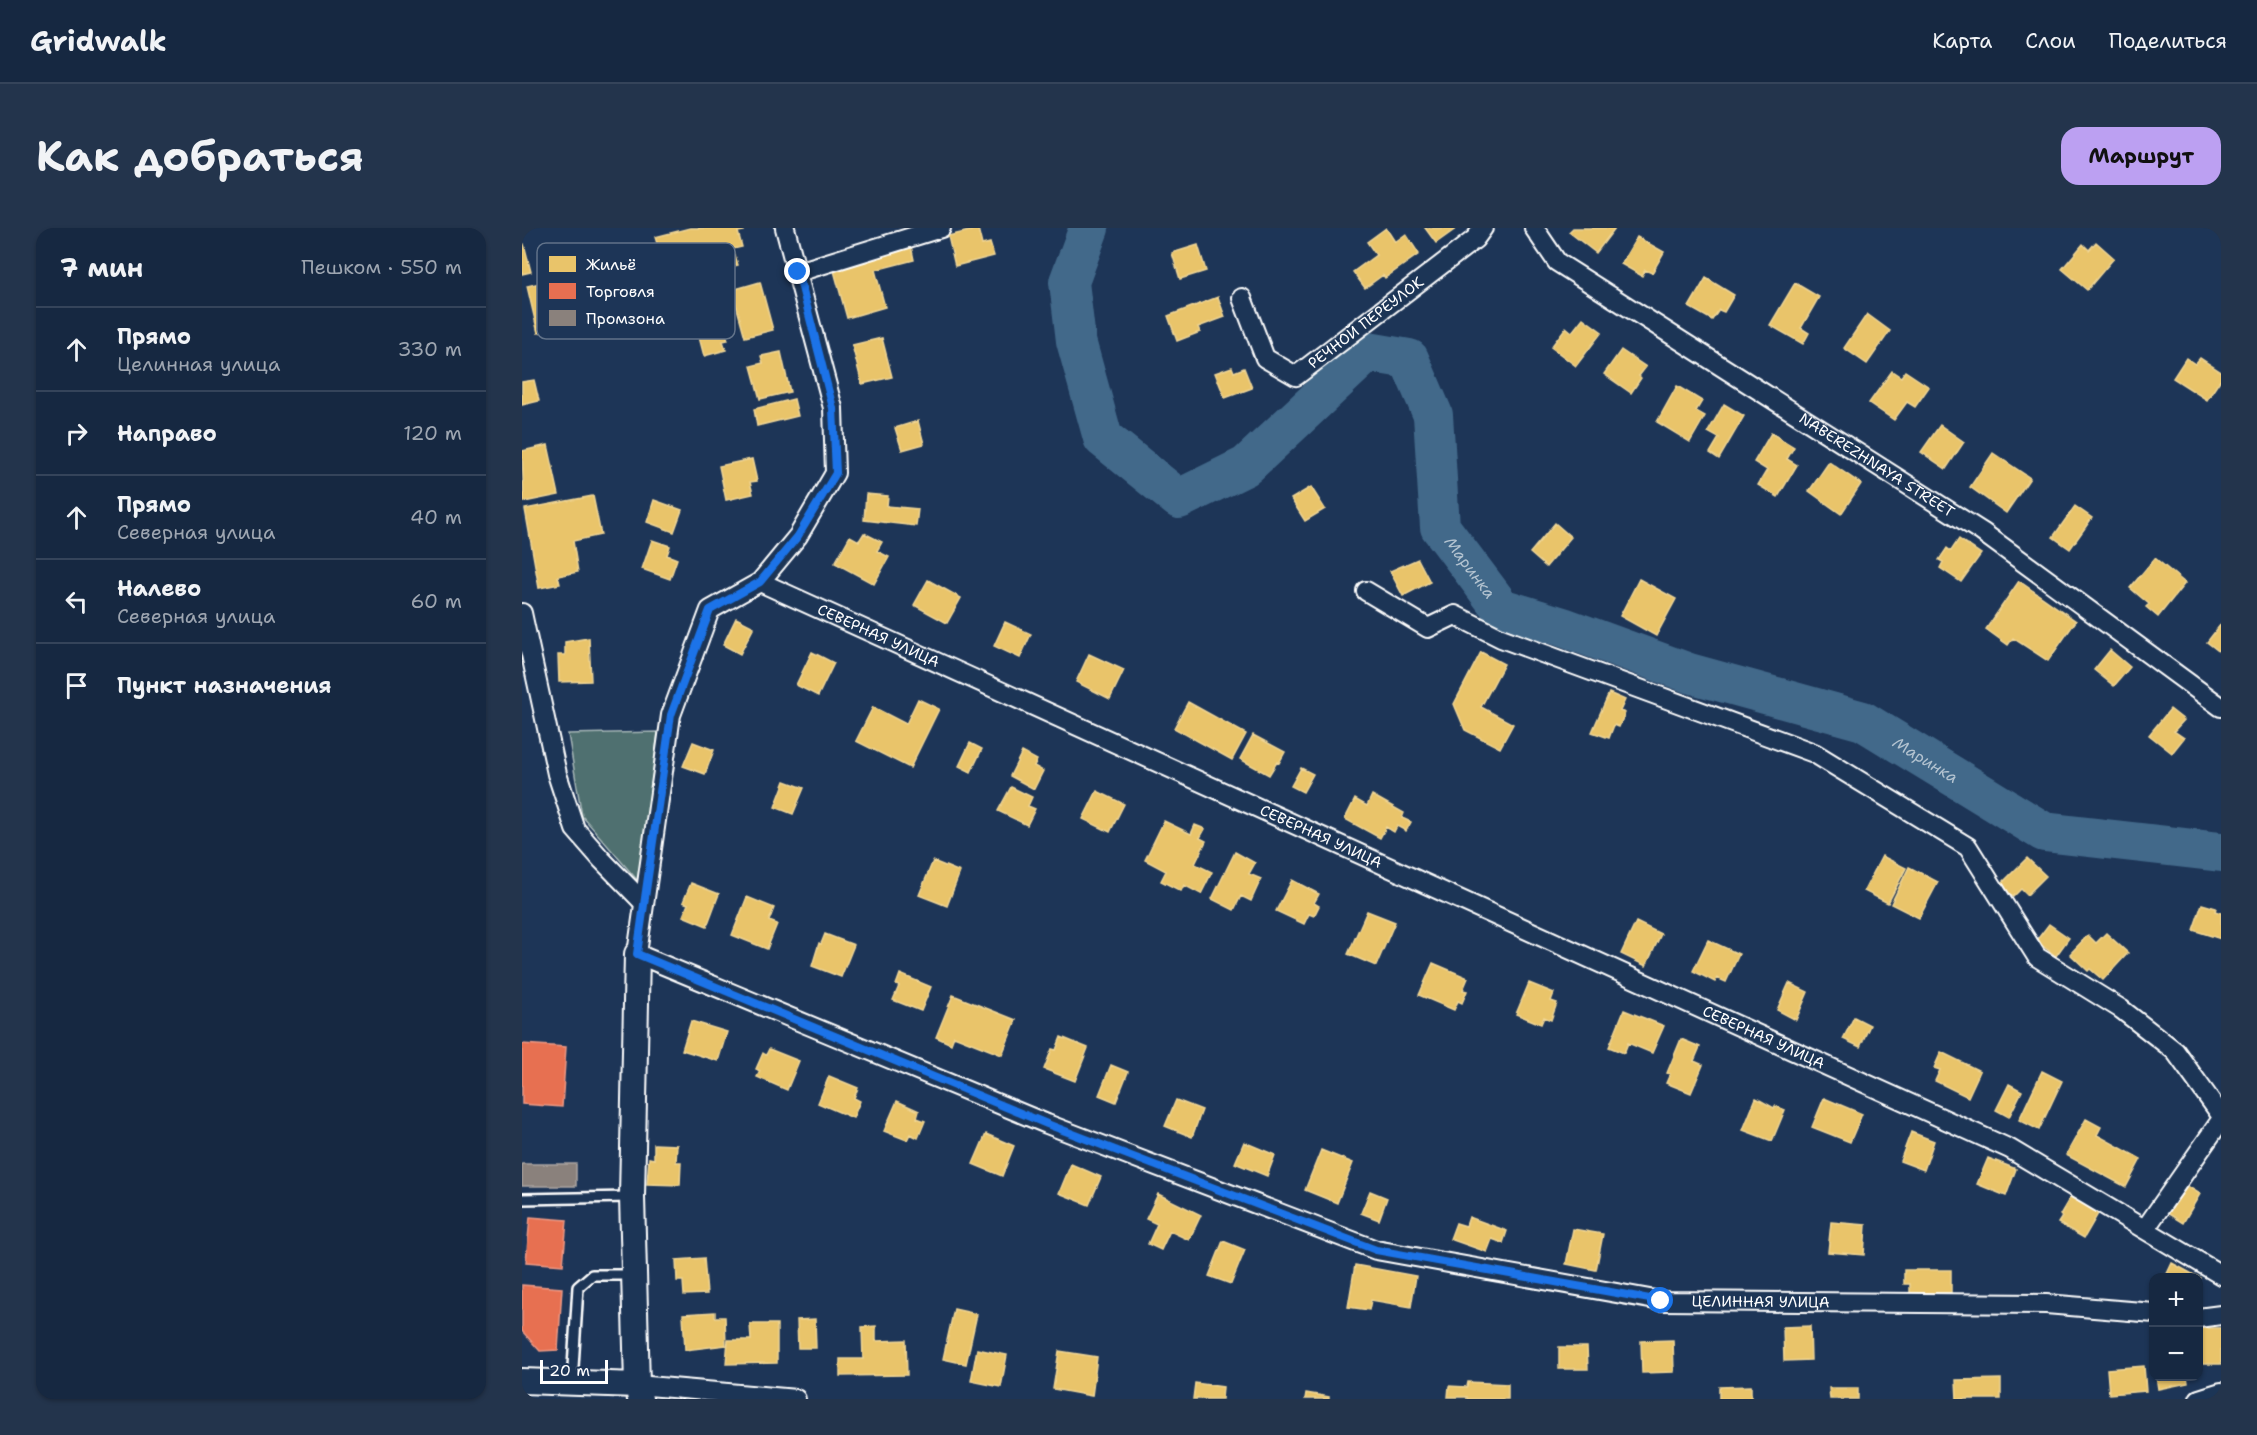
<!DOCTYPE html>
<html lang="ru">
<head>
<meta charset="utf-8">
<style>
  :root { --surface:#162841; --page:#23344c; --text:#f1f3f6; --muted:#9ea6b1; --line:#35445a; --accent:#bca0f2 }
  body { margin:0; font-family:"Shantell Sans",sans-serif; background:var(--page); color:var(--text) }
  .controls { position:absolute; right:18px; bottom:18px; display:grid; overflow:hidden; border-radius:12px; box-shadow:0 2px 4px #0004 }
  .controls button { width:54px; height:54px; display:grid; place-items:center; padding:0; border:0; border-bottom:2px solid var(--line); background:var(--surface); color:var(--text); font:30px sans-serif }
  .scale { position:absolute; left:18px; bottom:15px; width:68px; box-sizing:border-box; padding-left:6px; border:3px solid #fff; border-top:0; font-size:16px; line-height:21px; white-space:nowrap; color:#fff; -webkit-text-stroke:4px #1d3557; paint-order:stroke }
  .stop { position:absolute; width:18px; height:18px; margin:-14px; border:4px solid #1a73e8; border-radius:50%; background:#fff }
  .stop.end { background:#1a73e8; border-color:#fff; box-shadow:0 2px 6px #0008 }
  .list { margin:0; padding:0; list-style:none }
  h2 { display:flex; justify-content:space-between; align-items:center; height:78px; margin:0; padding:0 24px; font-size:26px }
  h2 small { font-size:20px; font-weight:400; color:var(--muted) }
  .list li { display:grid; grid-template-columns:39px 1fr auto; gap:18px; align-items:center; box-sizing:border-box; height:84px; padding:0 24px; border-top:2px solid var(--line) }
  .list b { display:block; font-size:22px; white-space:nowrap }
  .list p { margin:0; font-size:20px; white-space:nowrap; color:var(--muted) }
  .list em { font-size:20px; font-style:normal; color:var(--muted) }
  .icon { flex:none; width:33px; height:33px; fill:none; stroke:currentColor; stroke-width:2; stroke-linecap:round; stroke-linejoin:round }
  .map { position:relative; flex:none; width:1699px; height:1171px; overflow:hidden; border-radius:18px }
  header { display:flex; align-items:center; gap:36px; box-sizing:border-box; height:84px; padding:0 30px; background:var(--surface); border-bottom:2px solid var(--line) }
  header strong { font-size:28px }
  nav { display:flex; gap:33px; margin-inline-start:auto; font-size:21px }
  .intro { display:flex; align-items:center; justify-content:space-between; box-sizing:border-box; height:144px; padding:0 36px }
  h1 { margin:0; font-size:42px }
  .button { padding:15px 27px; border-radius:18px; background:var(--accent); color:#111; font-size:21px; font-weight:700 }
  main { display:flex; gap:36px; padding:0 36px }
  aside { flex:1; background:var(--surface); border-radius:18px; box-shadow:0 2px 4px #0004 }
  .map>svg:first-child { display:block }
</style>
</head>
<body>
<header>
<strong>Gridwalk</strong>
<nav><a>Карта</a><a>Слои</a><a>Поделиться</a></nav>
</header>
<div class="intro"><h1>Как добраться</h1><a class="button">Маршрут</a></div>
<main>
<aside>
<h2>7 мин<small>Пешком · 550 m</small></h2>
<ul class="list">
<li><svg class="icon" aria-label="ahead" viewBox="0 0 24 24"><path d="M12 20V5M6 11l6-6 6 6"/></svg><div><b>Прямо</b><p>Целинная улица</p></div><em>330 m</em></li>
<li><svg class="icon" aria-label="right" viewBox="0 0 24 24"><path d="M7 20v-9h11M14 6l5 5-5 5"/></svg><div><b>Направо</b></div><em>120 m</em></li>
<li><svg class="icon" aria-label="ahead" viewBox="0 0 24 24"><path d="M12 20V5M6 11l6-6 6 6"/></svg><div><b>Прямо</b><p>Северная улица</p></div><em>40 m</em></li>
<li><svg class="icon" aria-label="left" viewBox="0 0 24 24"><path d="M17 20v-9H6M10 6l-5 5 5 5"/></svg><div><b>Налево</b><p>Северная улица</p></div><em>60 m</em></li>
<li><svg class="icon" aria-label="arrive" viewBox="0 0 24 24"><path d="M6 21V4h12l-3 4 3 4H6"/></svg><div><b>Пункт назначения</b></div></li>
</ul>
</aside>
<div class="map">
<svg width="1699" height="1171" viewBox="0 0 1699 1171">
  <rect width="100%" height="100%" fill="#1d3557"/>
  <filter id="ink" filterUnits="userSpaceOnUse"><feTurbulence type="fractalNoise" baseFrequency=".0167" numOctaves="2"/><feDisplacementMap in="SourceGraphic" scale="12" xChannelSelector="R" yChannelSelector="G"/><feConvolveMatrix kernelMatrix="1 2 1 2 8 2 1 2 1" color-interpolation-filters="sRGB"/></filter>
  <g filter="url(#ink)">
    <path fill="#4f6f6f" stroke="#a7b7b7" stroke-width="1.5" d="M136 504 117 654 60 588 46 506Z"/>
    <path fill="#e9c46a" stroke="#f0d697" stroke-width="1.5" d="M168 0H221L222 3 216 4 220 19 211 21 216 37 172 49 163 15 137 22 133 9Z
      M864 0 873 14 884 6 897 26 863 50 861 47 843 60 831 44 854 27 845 14Z
      M903 0H935L914 15Z
      M1051 0H1093L1074 25 1047 4Z
      M456 1 460 17 468 15 472 28 433 38 426 8Z
      M1115 9 1142 24 1130 45 1123 42 1120 48 1099 36Z
      M1574 14 1592 30 1565 62 1540 41 1561 16 1567 22Z
      M2 16 9 44 0 46V17Z
      M676 17 684 43 658 51 650 25Z
      M389 18 392 32 353 42 363 79 325 90 311 39Z
      M40 50 51 96 16 105 5 58Z
      M1184 50 1212 67 1202 84 1197 82 1190 92 1167 79Z
      M238 54 251 102 223 109 210 62Z
      M1273 55 1297 69 1279 100 1287 105 1281 116 1248 97Z
      M696 69 703 89 676 99 678 104 655 113 646 88Z
      M1345 86 1368 103 1345 136 1322 120Z
      M1061 90 1080 104 1054 138 1029 119 1044 99 1050 104Z
      M202 98 206 112 201 113 204 122 182 128 176 105Z
      M360 110 370 149 340 156 330 117Z
      M1099 122 1124 139 1117 148 1119 150 1109 165 1082 146Z
      M259 124 268 164 238 171 229 138 241 135 239 128Z
      M1664 130 1673 136 1678 130 1699 144V151L1685 172 1651 150Z
      M710 139 712 144 722 140 730 160 703 170 693 145Z
      M1370 143 1379 149 1383 143 1407 159 1393 179 1385 174 1372 192 1347 175Z
      M12 152 17 173 0 177V154Z
      M1155 158 1180 173 1174 183 1183 188 1168 214 1135 194Z
      M272 171 276 188 235 198 232 181Z
      M1202 176 1222 188 1197 231 1188 225 1197 210 1186 204Z
      M396 193 402 216 380 222 373 200Z
      M1418 197 1442 214 1424 241 1399 224Z
      M1249 205 1272 219 1265 231 1275 237 1256 269 1236 257 1245 242 1232 234Z
      M26 217 37 267 2 274 0 223Z
      M1471 225 1508 250 1484 285 1448 259Z
      M230 231 235 253 228 254 231 266 204 272 197 238Z
      M1307 234 1339 256 1319 286 1287 263Z
      M789 259 803 281 783 293 769 271Z
      M344 266 366 268 365 278 396 281 394 298 342 292Z
      M71 268 79 307 51 313 56 344 36 348 38 356 17 360 3 281Z
      M132 272 160 282 152 304 125 294Z
      M1553 278 1570 290 1548 321 1531 309Z
      M1033 295 1049 309 1024 339 1008 325Z
      M342 305 360 314 355 323 367 329 352 356 313 335 328 308 337 313Z
      M1437 311 1459 326 1439 354 1418 340 1421 334 1417 332 1425 320 1429 323Z
      M130 312 148 318 145 327 155 331 148 351 120 341Z
      M1633 330 1663 355 1636 389 1624 379 1627 376 1608 360Z
      M896 331 908 354 881 368 868 343Z
      M1117 351 1154 371 1134 408 1098 388Z
      M406 352 439 370 425 395 392 377Z
      M1497 353 1554 393 1526 433 1491 410 1486 417 1464 401Z
      M214 390 232 399 218 426 201 417Z
      M483 394 509 406 498 430 472 418Z
      M1699 396V425L1685 414Z
      M67 410 69 453 37 454 36 427H43V414Z
      M1588 422 1608 439 1592 458 1572 442Z
      M290 424 312 435 296 468 274 457Z
      M959 424 982 436 959 479 991 496 978 520 943 502 932 476Z
      M567 426 602 442 588 471 554 454Z
      M1087 465 1103 472 1098 483 1103 485 1097 499 1092 497 1087 510 1070 504Z
      M396 471 417 481 388 540 334 513 351 479 384 496Z
      M666 474 724 506 710 532 652 500Z
      M1648 481 1662 492 1652 503 1662 510 1650 525 1627 507Z
      M731 507 763 524 757 535 755 534 747 547 718 531Z
      M171 514 192 522 183 546 161 538Z
      M448 515 460 521 449 544 437 538Z
      M500 524 515 532 512 538 521 543 512 561 488 548Z
      M779 540 791 546 781 564 769 558Z
      M263 553 282 560 271 586 253 579Z
      M489 559 510 569 506 578 513 581 505 597 476 583Z
      M575 563 602 576 588 604 561 591Z
      M850 567 882 585 880 590 889 594 884 603 875 598 872 604 864 599 858 610 823 591 833 571 845 578Z
      M642 593 669 606 673 597 683 601 678 610 684 613 673 636 690 644 679 666 662 657 659 663 639 653 644 643 623 632Z
      M713 624 733 635 727 646 739 651 729 673 719 668 712 682 690 671Z
      M1360 628 1384 640 1366 675 1342 663Z
      M1505 630 1524 648 1505 667 1499 661 1491 669 1479 656Z
      M411 633 438 644 425 678 397 667Z
      M1387 639 1416 654 1397 690 1369 676Z
      M770 652 797 666 792 675 797 678 792 688 787 686 782 696 754 683Z
      M169 655 197 666 185 698 161 688 166 676 161 674Z
      M225 669 252 680 247 693 255 696 245 721 210 707Z
      M1680 676 1694 680 1693 683 1699 685V711L1671 702Z
      M845 683 873 694 854 738 826 726Z
      M1114 694 1139 706 1124 738 1099 726Z
      M1527 696 1547 710 1534 728 1514 713Z
      M1584 705 1606 725 1581 752 1568 741 1566 743 1548 726 1566 707 1574 715Z
      M303 706 332 717 319 749 290 738 297 715 299 716Z
      M1186 712 1217 726 1204 754 1195 750 1193 754 1171 743Z
      M911 735 946 750 941 762 945 763 940 775 936 773 932 782 897 767Z
      M378 746 409 759 399 783 371 772 377 758 374 757Z
      M1007 755 1032 765 1029 773 1035 775 1029 792 1022 789 1019 796 994 786Z
      M1267 755 1286 764 1274 792 1255 782Z
      M431 767 494 792 480 827 432 808 429 816 414 809Z
      M1102 782 1142 798 1130 825 1106 815 1102 825 1087 819Z
      M1332 789 1348 797 1338 819 1321 811Z
      M169 793 205 804 196 833 160 822Z
      M539 809 566 820 553 853 522 841 530 821 534 822Z
      M1159 811 1178 819 1172 833 1181 837 1169 865 1144 855 1148 846 1145 845Z
      M247 821 277 833 265 862 235 849 238 843 234 841 241 825 244 827Z
      M1419 824 1458 843 1446 869 1413 853 1418 842 1412 840Z
      M589 837 606 844 594 874 577 867Z
      M1520 843 1540 853 1517 902 1497 892Z
      M307 848 336 860 332 870 338 873 331 890 296 875Z
      M1487 856 1500 863 1487 889 1474 882Z
      M1234 870 1252 880 1253 878 1263 882 1250 913 1221 902Z
      M1302 870 1340 886 1328 914 1290 899Z
      M654 872 680 882 670 909 643 898Z
      M375 873 397 883 395 890 403 893 396 910 388 906 385 912 362 903Z
      M1564 891 1579 899 1575 907 1619 931 1604 959 1544 927Z
      M1389 904 1412 913 1402 942 1378 933Z
      M464 906 492 918 480 948 451 936Z
      M722 914 753 927 745 948 713 935Z
      M132 916 155 917 154 934H159L158 957 125 956 127 930 132 931Z
      M799 922 831 935 815 975 783 962Z
      M1466 930 1494 941 1484 968 1455 956Z
      M549 936 579 949 567 977 537 965Z
      M1662 956 1678 966 1661 995 1645 985Z
      M848 963 865 970 857 992 839 985Z
      M636 966 679 987 667 1012 648 1003 639 1022 626 1016 635 996 624 991Z
      M1549 968 1577 984 1562 1010 1536 995 1540 989 1538 987Z
      M947 989 985 1003 981 1015 970 1011 965 1024 928 1011 934 995 944 998Z
      M1309 994 1344 997 1342 1027 1306 1024Z
      M1051 1001 1081 1006 1074 1042 1044 1036Z
      M701 1013 723 1022 709 1056 687 1048Z
      M182 1030 185 1066 162 1067 161 1053H155L154 1032Z
      M1650 1035 1678 1050 1676 1053V1050H1643Z
      M833 1037 894 1048 889 1079 849 1072 847 1082 826 1079Z
      M1382 1042H1429V1065H1388V1056H1382Z
      M432 1081 455 1086 444 1136 421 1131Z
      M193 1084V1089H203L204 1117 163 1122 161 1086Z
      M293 1091 294 1120H276L275 1092Z
      M228 1096H255V1135L204 1136 206 1112H229Z
      M354 1098V1113L384 1112 385 1147 318 1148V1131H341L340 1099Z
      M1288 1098 1289 1132 1262 1133 1261 1099Z
      M1676 1100H1699V1136H1676Z
      M1151 1112 1152 1144 1120 1145 1119 1113Z
      M1037 1119H1065L1066 1141H1037Z
      M455 1121 485 1127 479 1159 449 1153Z
      M537 1123 575 1129 570 1168 531 1161Z
      M1622 1138 1624 1163 1587 1166 1585 1141Z
      M1634 1148H1665L1666 1155 1636 1161Z
      M1479 1151V1171H1435L1434 1152Z
      M946 1154 986 1156V1171H945V1169H926L927 1158 945 1159Z
      M673 1155 701 1159 700 1171H671Z
      M1229 1158V1171H1197V1159Z
      M1307 1160H1336V1171H1308Z
      M784 1165 807 1169V1171H783Z"/>
    <path fill="#e76f51" stroke="#ee9a85" stroke-width="1.5" d="M0 816 44 819 40 879 0 876Z
      M8 989 45 992 41 1037 4 1034Z
      M0 1057 40 1060 36 1122 18 1123 0 1103Z"/>
    <path fill="#8a817c" stroke="#ada7a3" stroke-width="1.5" d="M0 936H54V958H0Z"/>
    <g fill="none" stroke-linecap="round" stroke-linejoin="round">
      <path stroke="#42698a" stroke-width="40" id="s1" d="M567 0 547 54 554 113 581 210 657 271 724 238 846 124 887 131 911 187 918 299 979 380 1041 399 1167 445 1341 493 1522 604 1699 624"/>
      <defs>
        <path id="lane" d="M0 971 108 969
          M50 1155 56 1059 70 1047H110"/>
        <g id="street">
          <path id="s2" d="M263 0 311 180 313 245 276 308 238 354 188 382 149 487 115 726 525 896 854 1022 1139 1073 1524 1076 1632 1085"/>
          <path id="s3" d="M1012 0 1035 34 1460 304 1699 479"/>
          <path d="M276 44 419 0"/>
          <path id="s4" d="M720 70 743 130 774 148 953 11 961 0"/>
          <path id="s5" d="M238 354 1488 921 1699 1047"/>
          <path d="M844 363 906 400 933 387 979 410 1292 525 1446 619 1515 729 1599 781 1653 823 1699 887"/>
          <path d="M0 385 35 546 53 601 80 632 122 675"/>
          <path d="M1623 1001 1699 892"/>
          <path d="M1676 1090 1699 1087"/>
          <path d="M115 1157 274 1171"/>
          <path d="M1677 1171 1699 1164"/>
        </g>
        <path id="secondary" d="M115 726 110 969 115 1157 118 1171
          M0 1153 115 1157"/>
      </defs>
      <use href="#lane" stroke="#fff" stroke-width="14"/>
      <use href="#street" stroke="#fff" stroke-width="22"/>
      <use href="#secondary" stroke="#fff" stroke-width="28"/>
      <use href="#lane" stroke="#1d3557" stroke-width="9"/>
      <use href="#street" stroke="#1d3557" stroke-width="18"/>
      <use href="#secondary" stroke="#1d3557" stroke-width="24"/>
    </g>
  </g>
  <g fill="none" stroke-linecap="round" stroke-linejoin="round" filter="url(#ink)">
    <path stroke="#1a73e8" stroke-width="8" d="M276 44 311 180 314 245 276 308 238 354 188 382 149 487 115 726 525 896 854 1022 1139 1073"/>
  </g>
  <g text-anchor="middle" dominant-baseline="central" stroke-width="6" stroke-linejoin="round" paint-order="stroke">
    <g font-size="15" fill="#fff" stroke="#1d3557">
      <text stroke="none"><textPath href="#s4" startOffset="188">РЕЧНОЙ ПЕРЕУЛОК</textPath></text>
      <text stroke="none"><textPath href="#s3" startOffset="420">NABEREZHNAYA STREET</textPath></text>
      <text stroke="none"><textPath href="#s5" startOffset="130">СЕВЕРНАЯ УЛИЦА</textPath></text>
      <text stroke="none"><textPath href="#s5" startOffset="616">СЕВЕРНАЯ УЛИЦА</textPath></text>
      <text stroke="none"><textPath href="#s5" startOffset="1102">СЕВЕРНАЯ УЛИЦА</textPath></text>
      <text stroke="none"><textPath href="#s2" startOffset="1980">ЦЕЛИННАЯ УЛИЦА</textPath></text>
    </g>
    <g font-size="16" font-style="italic" fill="#b3c3d0" stroke="#1d3557">
      <text stroke="none"><textPath href="#s1" startOffset="822">Маринка</textPath></text>
      <text stroke="none"><textPath href="#s1" startOffset="1326">Маринка</textPath></text>
    </g>
  </g>
  <rect x="15" y="15" width="198" height="96" rx="9" fill="#1d3557" stroke="#617289" stroke-width="1.5"/>
  <rect x="27" y="28" width="27" height="16" fill="#e9c46a"/>
  <rect x="27" y="55" width="27" height="16" fill="#e76f51"/>
  <rect x="27" y="82" width="27" height="16" fill="#8a817c"/>
  <g font-size="16" fill="#fff">
    <text x="64" y="42">Жильё</text>
    <text x="64" y="69">Торговля</text>
    <text x="64" y="96">Промзона</text>
  </g>
</svg>
<div class="controls">
<button>+</button>
<button>−</button>
</div>
<div class="scale">20 m</div>
<div class="stop" style="left:1139px;top:1073px"></div>
<div class="stop end" style="left:276px;top:44px"></div>
</div>
</main>
</body>
</html>
